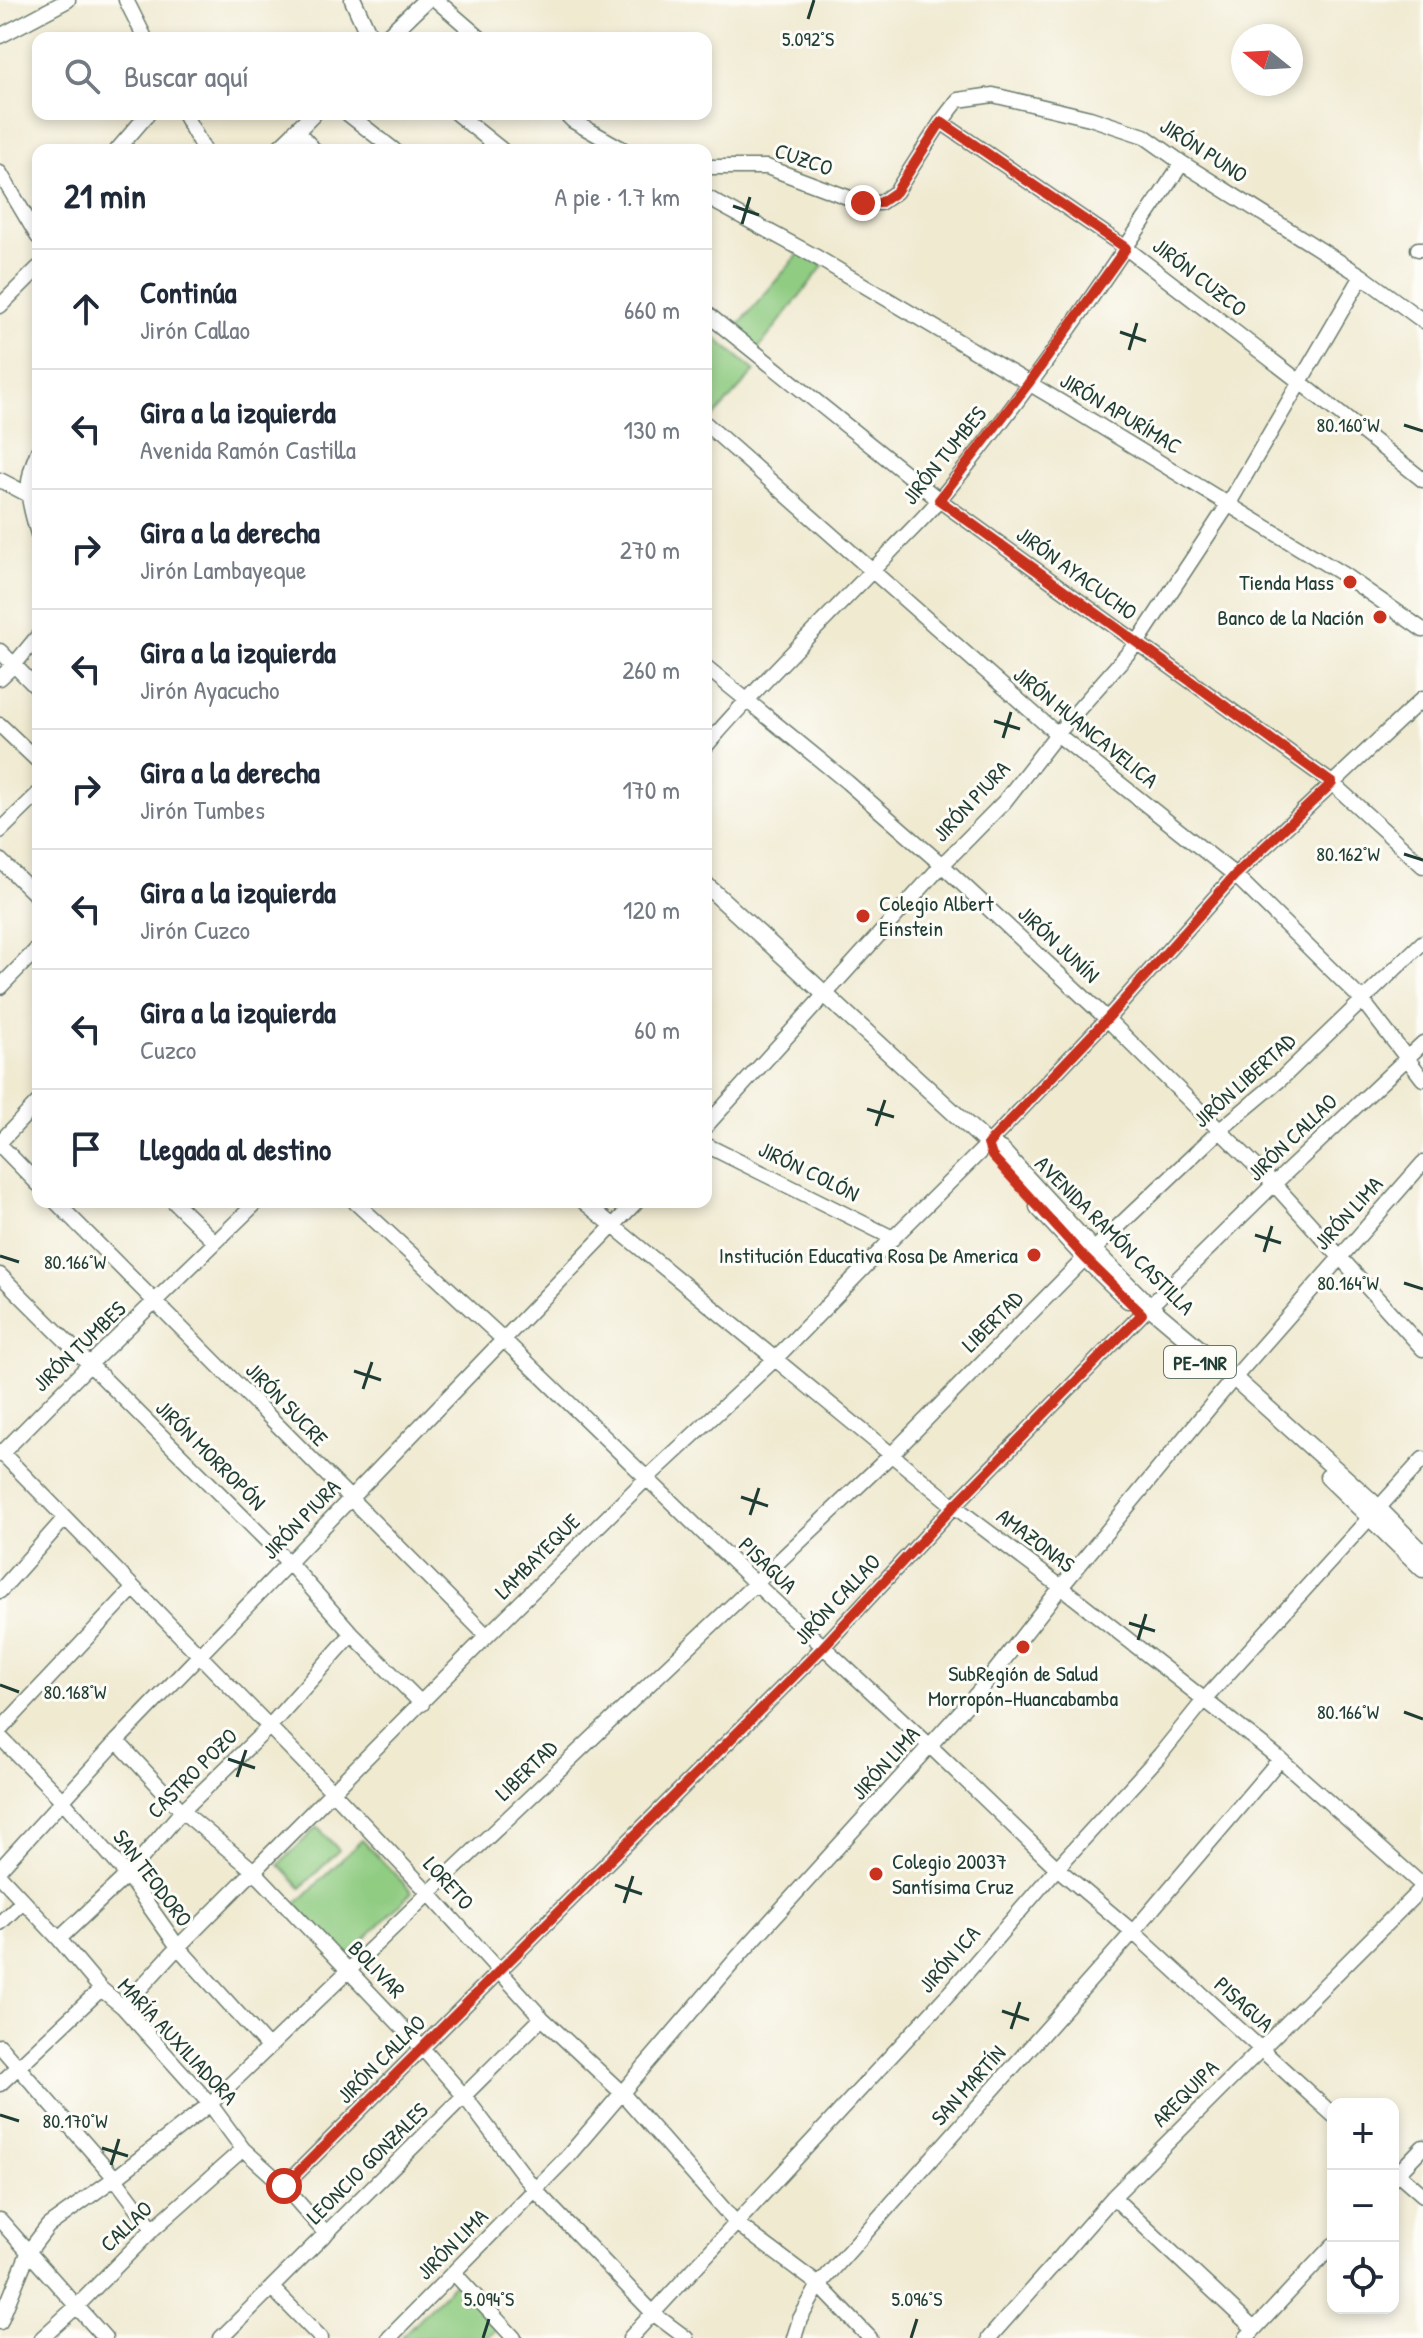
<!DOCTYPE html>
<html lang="es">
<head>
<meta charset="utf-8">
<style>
  :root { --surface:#fff; --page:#f2f2f3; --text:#1f2937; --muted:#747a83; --line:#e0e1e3 }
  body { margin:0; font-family:"Patrick Hand",sans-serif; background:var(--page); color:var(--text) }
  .controls { position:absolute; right:24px; bottom:24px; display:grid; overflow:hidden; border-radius:16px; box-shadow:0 4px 12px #0003 }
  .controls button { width:72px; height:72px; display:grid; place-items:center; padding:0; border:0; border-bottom:2px solid var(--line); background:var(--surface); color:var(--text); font:40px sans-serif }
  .compass { position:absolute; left:1231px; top:24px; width:72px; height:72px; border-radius:50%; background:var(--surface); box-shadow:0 4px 12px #0003; rotate:288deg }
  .stop { position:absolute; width:24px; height:24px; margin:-18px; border:6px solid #c8321e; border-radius:50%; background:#fff }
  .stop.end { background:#c8321e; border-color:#fff; box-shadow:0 2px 8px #0008 }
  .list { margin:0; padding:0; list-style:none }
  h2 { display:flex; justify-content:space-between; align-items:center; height:104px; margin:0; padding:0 32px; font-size:34px }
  h2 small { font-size:26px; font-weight:400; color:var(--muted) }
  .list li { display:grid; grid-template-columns:52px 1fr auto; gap:24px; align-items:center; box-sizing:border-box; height:120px; padding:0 32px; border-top:2px solid var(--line) }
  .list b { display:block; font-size:30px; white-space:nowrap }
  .list p { margin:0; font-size:26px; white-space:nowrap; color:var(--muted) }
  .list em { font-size:26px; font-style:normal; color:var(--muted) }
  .icon { flex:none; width:44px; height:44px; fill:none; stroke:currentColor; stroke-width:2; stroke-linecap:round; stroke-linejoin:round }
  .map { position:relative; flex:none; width:1423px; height:2338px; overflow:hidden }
  .search { position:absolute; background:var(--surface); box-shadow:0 4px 12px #0003; left:32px; top:32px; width:680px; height:88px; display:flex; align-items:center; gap:20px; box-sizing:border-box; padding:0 28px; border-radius:16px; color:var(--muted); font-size:30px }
  .panel { position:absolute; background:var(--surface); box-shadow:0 4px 12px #0003; left:32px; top:144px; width:680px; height:1064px; border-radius:16px }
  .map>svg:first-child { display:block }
</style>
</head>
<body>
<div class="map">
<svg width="1423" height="2338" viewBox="0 0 1423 2338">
  <rect width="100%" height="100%" fill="#fdfcf7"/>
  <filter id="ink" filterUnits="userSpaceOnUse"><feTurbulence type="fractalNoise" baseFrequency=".0125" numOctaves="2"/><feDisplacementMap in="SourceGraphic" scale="16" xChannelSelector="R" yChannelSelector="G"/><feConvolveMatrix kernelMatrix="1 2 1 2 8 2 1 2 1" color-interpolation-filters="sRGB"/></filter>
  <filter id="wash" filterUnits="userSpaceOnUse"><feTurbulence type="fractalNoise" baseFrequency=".006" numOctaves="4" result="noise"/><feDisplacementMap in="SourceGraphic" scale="32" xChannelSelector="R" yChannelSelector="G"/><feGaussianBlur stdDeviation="1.8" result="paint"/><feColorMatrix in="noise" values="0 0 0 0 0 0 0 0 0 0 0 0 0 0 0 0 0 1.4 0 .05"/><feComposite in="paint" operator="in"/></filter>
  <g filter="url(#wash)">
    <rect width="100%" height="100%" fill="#f0ead1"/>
    <path fill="#90cc82" stroke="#58845b" stroke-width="2" d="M802 250 823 266 755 353 731 334Z
      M714 337 755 371 709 422 706 418V346Z
      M317 1827 339 1850 301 1888 279 1865Z
      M362 1840 412 1892 350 1954 340 1953 295 1905Z
      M455 2282 497 2329 487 2338H404L402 2336Z"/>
  </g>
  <g filter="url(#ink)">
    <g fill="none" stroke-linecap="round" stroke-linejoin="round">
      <defs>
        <path id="minor" d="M126 0 145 38
          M436 0 480 38
          M0 36 68 0
          M184 114 204 150
          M348 114 394 150
          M457 114 502 150
          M566 114 573 121 624 150
          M941 122 1126 248 1300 382 1423 480
          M117 150 148 114
          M276 150 296 131
          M706 167H767L863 203H880L896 192 941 122 958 100 993 95 1090 118 1144 136 1182 163 1362 276 1423 321
          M0 173 38 237
          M706 197 818 258 1069 407 1344 575 1423 630
          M1418 249H1423
          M0 306 38 268
          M706 313 939 500 1332 783 1423 866
          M706 424 1057 734 1235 875 1362 1000 1423 1079
          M38 451C23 485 28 500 38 534
          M0 480 27 494
          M0 651 38 689
          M706 667 847 782 942 865 1107 1019 1274 1184 1423 1349
          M0 678 14 665 38 636
          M0 725 38 761
          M706 746C764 678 829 617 890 552 907 534 925 517 940 499 1028 393 1106 278 1182 163
          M0 831 38 794
          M0 860 38 897
          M0 987 38 948
          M706 1126 942 865 1004 802 1057 734 1137 643 1228 505 1362 276
          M0 1142 38 1102
          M0 1145 38 1184
          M706 1145 893 1238
          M56 1202 487 1636
          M174 1202 215 1242
          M355 1202 503 1339 755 1583 930 1746 1057 1868 1133 1932 1333 2115
          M584 1202 954 1506 1061 1587 1280 1759 1423 1886
          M0 1275 289 1563 352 1634 422 1704
          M0 1451 333 1792 429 1893 542 2018 622 2093 736 2223 819 2285 870 2338
          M0 1455 89 1365 257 1202
          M0 1591 65 1518
          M0 1730 133 1589
          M0 1737 62 1800 127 1875 178 1947 268 2047
          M117 1741 182 1811 254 1871 423 2049 465 2097 535 2190 654 2314 686 2338
          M0 1869 117 1741 636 1202
          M0 1876 59 1939 101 1989 123 2007 210 2104 243 2149 284 2186 326 2234
          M0 1923 23 1901
          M59 1939 127 1875 182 1811 268 1728 352 1634
          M123 2007 178 1947 487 1636 647 1478 774 1360 893 1238 988 1144 1107 1019 1235 875 1423 698
          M0 2046 115 2178 153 2229
          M0 2084 101 1989
          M1393 2169 1423 2195
          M1393 2178 1423 2147
          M284 2186 823 1647 954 1506 1142 1314 1274 1184 1423 1043
          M1113 2197 1254 2329
          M0 2220 105 2338
          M454 2273 514 2338
          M272 2288 321 2338
          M0 2322 29 2251 48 2226 115 2178 210 2104 429 1893 891 1455 1085 1258 1220 1130 1282 1078 1423 942
          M42 2338 77 2306 153 2229 243 2149
          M221 2338 542 2018
          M389 2338 568 2156 737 1958 981 1689 1061 1587 1228 1385 1423 1163
          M630 2338 951 1991 1057 1868 1160 1755 1205 1699 1423 1459
          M794 2338 800 2319 819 2285 1133 1932 1280 1759
          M989 2338 1113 2197 1423 1887
          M1246 2338 1333 2245"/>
        <path id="major" d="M353 0 370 38
          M386 38 426 0
          M313 114 296 131 313 150
          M706 885 988 1144 1001 1150 1094 1251 1150 1307 1234 1378 1370 1500 1423 1553
          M1038 1207 1085 1258 1128 1300
          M1328 1477 1423 1569"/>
      </defs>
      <use href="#minor" stroke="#687a6b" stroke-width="17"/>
      <use href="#major" stroke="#687a6b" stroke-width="19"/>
      <use href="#minor" stroke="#fff" stroke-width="14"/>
      <use href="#major" stroke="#fff" stroke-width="16"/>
    </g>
  </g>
  <g fill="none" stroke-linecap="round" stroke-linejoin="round" filter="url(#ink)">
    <path stroke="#c8321e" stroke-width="10" d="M284 2186 823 1647 954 1506 1142 1314 1085 1258 992 1156 988 1144 1107 1019 1235 875 1332 783 939 500 1028 384 1126 248 941 122 896 192 880 203H863"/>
  </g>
  <path fill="none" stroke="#1f3d34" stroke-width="3" d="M808 19 814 0M733 206 759 215M742 224 750 197M1120 332 1146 341M1129 350 1137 323M1404 425 1423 431M994 721 1020 729M1003 738 1011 712M1404 854 1423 860M867 1109 894 1117M876 1126 885 1100M1255 1235 1281 1243M1264 1252 1272 1226M0 1256 19 1262M1404 1283 1423 1289M354 1371 381 1380M363 1389 372 1362M741 1497 768 1506M750 1515 759 1488M1129 1623 1155 1631M1138 1640 1146 1614M0 1685 19 1692M1404 1712 1423 1719M228 1759 255 1768M237 1777 246 1750M615 1885 642 1894M624 1903 633 1876M1002 2011 1029 2020M1011 2029 1020 2002M0 2115 19 2121M102 2148 128 2156M111 2165 119 2139M483 2338 489 2319M911 2338 917 2319"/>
  <g fill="#c8321e" stroke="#fdfcf7" stroke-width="3">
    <circle cx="1350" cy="582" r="8"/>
    <circle cx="1380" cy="617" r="8"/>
    <circle cx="863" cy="916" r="8"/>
    <circle cx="1034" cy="1255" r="8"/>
    <circle cx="1023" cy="1647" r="8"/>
    <circle cx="876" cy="1874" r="8"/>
  </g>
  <g text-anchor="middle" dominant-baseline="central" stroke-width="6" stroke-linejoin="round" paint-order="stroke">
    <rect fill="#fdfcf7" stroke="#62766e" stroke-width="2" x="1164" y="1346" width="72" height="32" rx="6"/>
    <g font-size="20" font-weight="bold" fill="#1f3d34">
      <text x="1200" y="1362">PE-1NR</text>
    </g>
    <g font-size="22" fill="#1f3d34" stroke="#fdfcf7">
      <text transform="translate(1204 150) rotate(33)">JIRÓN PUNO</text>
      <text transform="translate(804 159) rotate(19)">CUZCO</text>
      <text transform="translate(1200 277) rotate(38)">JIRÓN CUZCO</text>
      <text transform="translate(1121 413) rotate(31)">JIRÓN APURÍMAC</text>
      <text transform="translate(944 455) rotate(-51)">JIRÓN TUMBES</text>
      <text transform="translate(1077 573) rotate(36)">JIRÓN AYACUCHO</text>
      <text transform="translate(1086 727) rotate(39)">JIRÓN HUANCAVELICA</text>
      <text transform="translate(971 801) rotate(-47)">JIRÓN PIURA</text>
      <text transform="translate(1059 944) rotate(43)">JIRÓN JUNÍN</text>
      <text transform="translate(1244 1080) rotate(-42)">JIRÓN LIBERTAD</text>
      <text transform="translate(1292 1137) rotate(-44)">JIRÓN CALLAO</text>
      <text transform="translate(809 1171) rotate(26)">JIRÓN COLÓN</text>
      <text transform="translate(1348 1213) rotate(-48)">JIRÓN LIMA</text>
      <text transform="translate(1115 1235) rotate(45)">AVENIDA RAMÓN CASTILLA</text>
      <text transform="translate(992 1321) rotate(-45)">LIBERTAD</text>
      <text transform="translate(79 1346) rotate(-44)">JIRÓN TUMBES</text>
      <text transform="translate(287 1404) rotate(46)">JIRÓN SUCRE</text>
      <text transform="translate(211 1455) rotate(45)">JIRÓN MORROPÓN</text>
      <text transform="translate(301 1519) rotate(-46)">JIRÓN PIURA</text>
      <text transform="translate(1036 1540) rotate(37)">AMAZONAS</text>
      <text transform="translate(537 1556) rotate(-45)">LAMBAYEQUE</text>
      <text transform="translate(768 1565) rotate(44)">PISAGUA</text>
      <text transform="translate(837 1599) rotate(-47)">JIRÓN CALLAO</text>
      <text transform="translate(885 1763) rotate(-48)">JIRÓN LIMA</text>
      <text transform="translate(526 1770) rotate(-44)">LIBERTAD</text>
      <text transform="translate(192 1773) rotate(-45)">CASTRO POZO</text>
      <text transform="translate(153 1878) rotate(53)">SAN TEODORO</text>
      <text transform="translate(449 1883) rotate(48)">LORETO</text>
      <text transform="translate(949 1959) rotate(-49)">JIRÓN ICA</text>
      <text transform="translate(377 1969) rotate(46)">BOLIVAR</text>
      <text transform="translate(1244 2004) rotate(42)">PISAGUA</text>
      <text transform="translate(178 2041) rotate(47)">MARÍA AUXILIADORA</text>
      <text transform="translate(381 2059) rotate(-45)">JIRÓN CALLAO</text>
      <text transform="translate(968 2085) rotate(-48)">SAN MARTÍN</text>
      <text transform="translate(1185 2093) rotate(-45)">AREQUIPA</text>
      <text transform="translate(367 2163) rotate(-45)">LEONCIO GONZALES</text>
      <text transform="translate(126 2226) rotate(-44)">CALLAO</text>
      <text transform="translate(452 2244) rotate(-45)">JIRÓN LIMA</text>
    </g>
    <g font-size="22" fill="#1f3d34" stroke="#fdfcf7" text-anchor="end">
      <text x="1334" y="582">Tienda Mass</text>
      <text x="1364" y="617">Banco de la Nación</text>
      <text x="879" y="903" text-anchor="start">Colegio Albert<tspan x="879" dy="25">Einstein</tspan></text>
      <text x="1018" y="1255">Institución Educativa Rosa De America</text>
      <text x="1023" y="1673" text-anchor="middle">SubRegión de Salud<tspan x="1023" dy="25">Morropón-Huancabamba</tspan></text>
      <text x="892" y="1861" text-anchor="start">Colegio 20037<tspan x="892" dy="25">Santísima Cruz</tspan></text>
    </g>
  </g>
  <g font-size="20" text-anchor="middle" fill="#1f3d34" stroke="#fdfcf7" stroke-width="6" stroke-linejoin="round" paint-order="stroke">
    <text x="808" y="46">5.092°S</text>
    <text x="1348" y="432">80.160°W</text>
    <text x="1348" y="861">80.162°W</text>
    <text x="75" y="1269">80.166°W</text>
    <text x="1348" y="1290">80.164°W</text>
    <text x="75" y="1699">80.168°W</text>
    <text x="1348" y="1719">80.166°W</text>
    <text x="75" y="2128">80.170°W</text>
    <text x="489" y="2306">5.094°S</text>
    <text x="917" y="2306">5.096°S</text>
  </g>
</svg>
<div class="controls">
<button>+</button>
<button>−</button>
<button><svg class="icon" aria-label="locate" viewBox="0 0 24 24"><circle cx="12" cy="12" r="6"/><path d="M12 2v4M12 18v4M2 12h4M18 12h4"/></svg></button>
</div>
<svg class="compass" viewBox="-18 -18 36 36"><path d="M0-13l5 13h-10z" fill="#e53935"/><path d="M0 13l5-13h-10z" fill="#747a83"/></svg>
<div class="stop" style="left:284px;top:2186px"></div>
<div class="stop end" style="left:863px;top:203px"></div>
<div class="search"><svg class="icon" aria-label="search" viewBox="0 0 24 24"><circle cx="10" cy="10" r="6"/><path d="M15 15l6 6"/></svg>Buscar aquí</div>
<section class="panel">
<h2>21 min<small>A pie · 1.7 km</small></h2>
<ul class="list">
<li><svg class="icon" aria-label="ahead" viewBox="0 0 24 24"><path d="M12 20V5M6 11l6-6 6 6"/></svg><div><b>Continúa</b><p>Jirón Callao</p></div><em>660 m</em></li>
<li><svg class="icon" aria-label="left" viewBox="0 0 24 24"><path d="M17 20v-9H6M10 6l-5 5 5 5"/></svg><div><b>Gira a la izquierda</b><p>Avenida Ramón Castilla</p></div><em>130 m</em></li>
<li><svg class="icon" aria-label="right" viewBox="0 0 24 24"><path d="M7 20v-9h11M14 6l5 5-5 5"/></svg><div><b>Gira a la derecha</b><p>Jirón Lambayeque</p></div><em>270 m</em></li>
<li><svg class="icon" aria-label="left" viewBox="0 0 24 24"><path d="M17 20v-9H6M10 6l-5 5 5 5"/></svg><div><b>Gira a la izquierda</b><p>Jirón Ayacucho</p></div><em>260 m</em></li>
<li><svg class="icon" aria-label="right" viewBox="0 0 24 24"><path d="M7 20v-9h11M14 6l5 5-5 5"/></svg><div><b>Gira a la derecha</b><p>Jirón Tumbes</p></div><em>170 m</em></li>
<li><svg class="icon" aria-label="left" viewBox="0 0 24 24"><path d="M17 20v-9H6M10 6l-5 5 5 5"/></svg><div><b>Gira a la izquierda</b><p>Jirón Cuzco</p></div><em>120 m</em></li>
<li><svg class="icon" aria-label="left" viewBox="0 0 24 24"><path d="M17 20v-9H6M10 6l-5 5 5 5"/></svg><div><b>Gira a la izquierda</b><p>Cuzco</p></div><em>60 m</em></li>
<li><svg class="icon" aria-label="arrive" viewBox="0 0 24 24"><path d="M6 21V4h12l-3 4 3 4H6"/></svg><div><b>Llegada al destino</b></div></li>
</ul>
</section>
</div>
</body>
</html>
